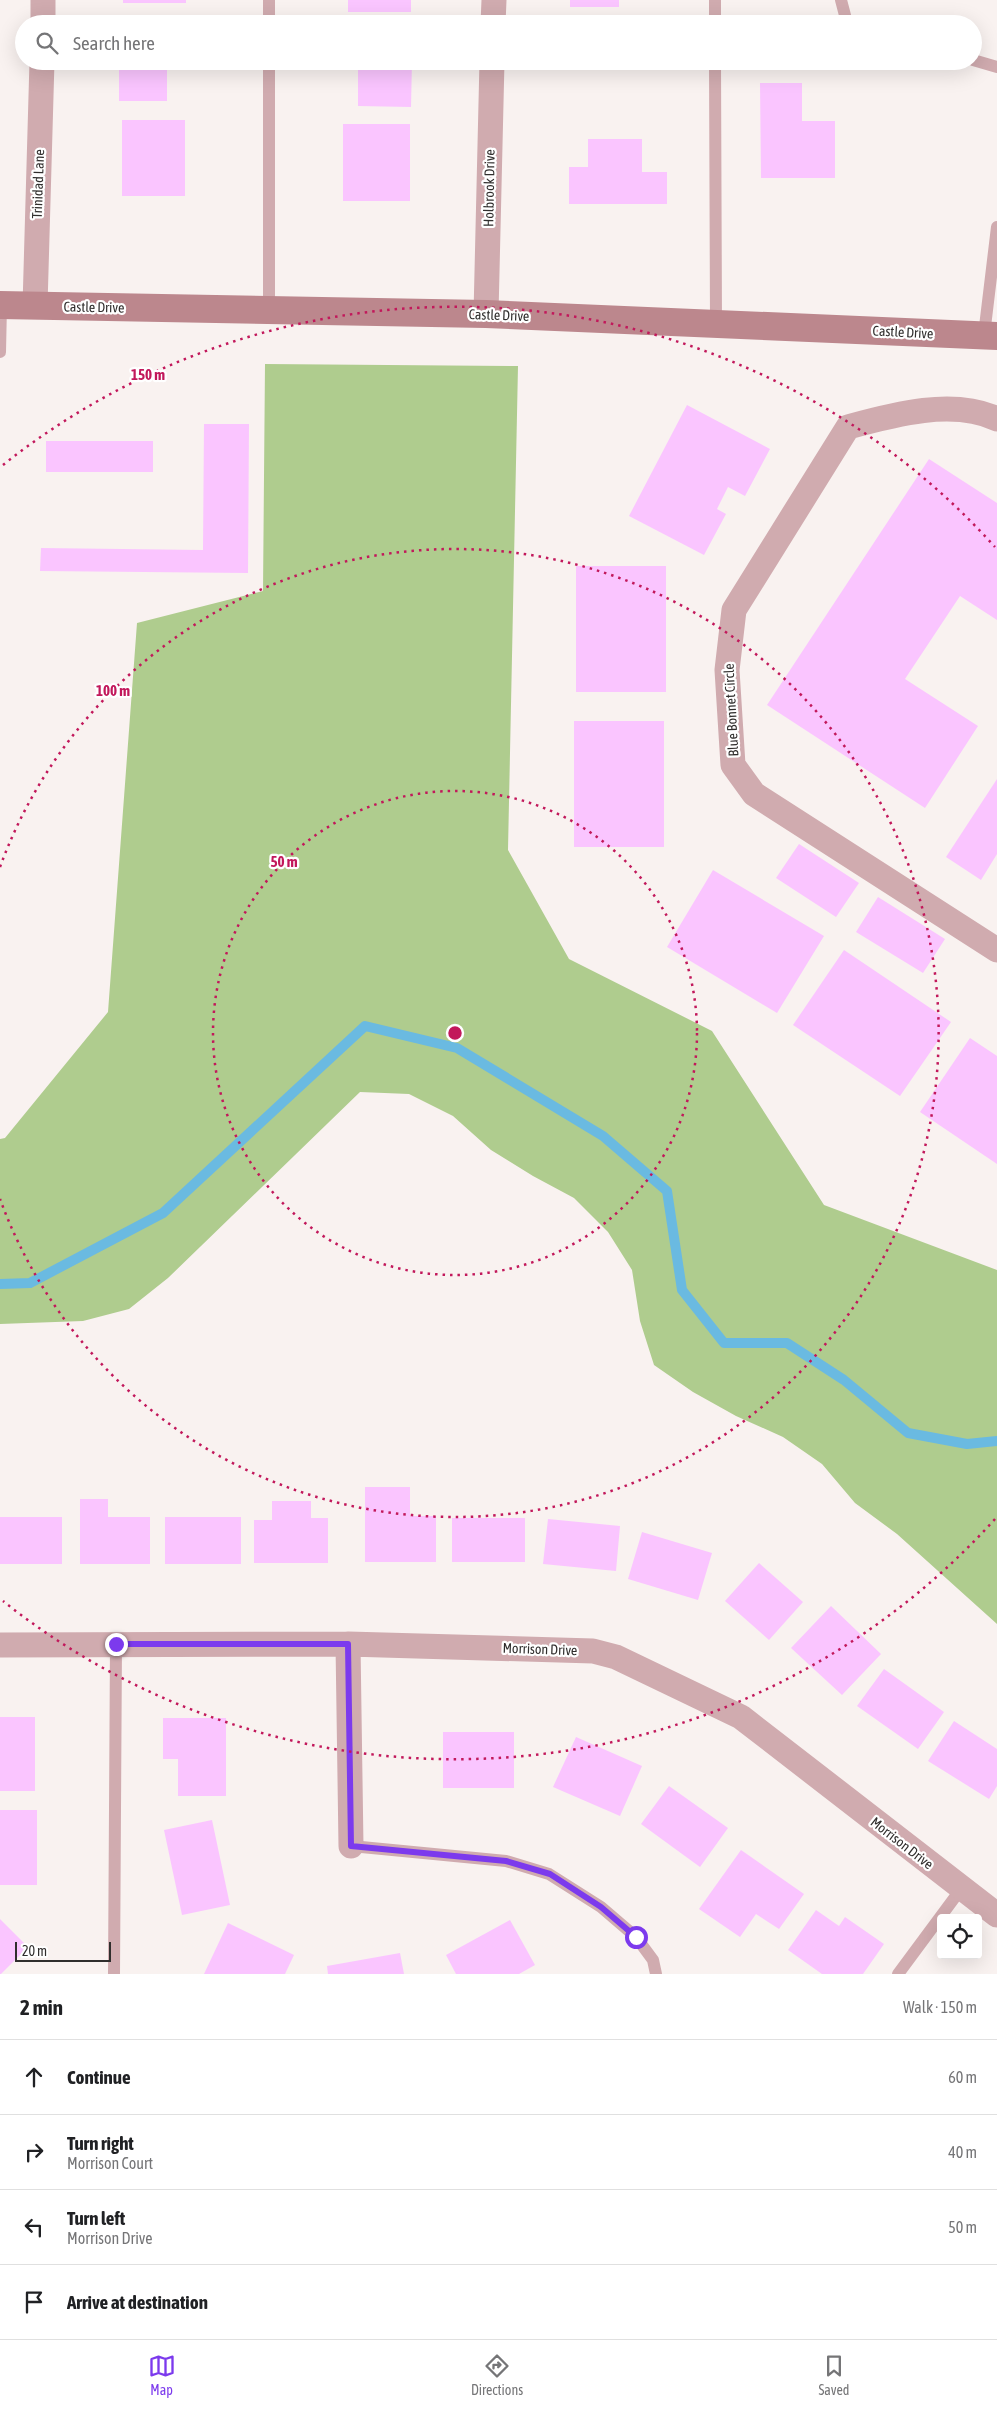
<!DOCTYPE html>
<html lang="en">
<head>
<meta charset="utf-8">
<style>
  :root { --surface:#fff; --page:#f2f2f2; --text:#202124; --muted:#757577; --line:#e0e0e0; --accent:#7c3aed }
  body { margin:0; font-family:"Asap Condensed",sans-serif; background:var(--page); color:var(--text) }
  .controls { position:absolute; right:15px; bottom:15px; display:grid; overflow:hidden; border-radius:5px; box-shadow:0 5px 20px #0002 }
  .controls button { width:45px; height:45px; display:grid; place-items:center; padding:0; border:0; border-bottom:1px solid var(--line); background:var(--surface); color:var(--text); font:25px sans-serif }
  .scale { position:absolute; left:15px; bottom:12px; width:96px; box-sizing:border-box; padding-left:5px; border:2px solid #302e2d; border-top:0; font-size:14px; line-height:18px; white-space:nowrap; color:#302e2d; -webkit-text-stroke:4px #fff; paint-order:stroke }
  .stop { position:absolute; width:15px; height:15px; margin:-11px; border:4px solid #7c3aed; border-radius:50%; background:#fff }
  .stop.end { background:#7c3aed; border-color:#fff; box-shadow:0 1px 5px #0008 }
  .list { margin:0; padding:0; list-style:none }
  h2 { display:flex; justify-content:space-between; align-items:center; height:65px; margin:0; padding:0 20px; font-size:21px }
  h2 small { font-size:16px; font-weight:400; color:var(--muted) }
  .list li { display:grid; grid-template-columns:32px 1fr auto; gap:15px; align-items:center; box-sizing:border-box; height:75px; padding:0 20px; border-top:1px solid var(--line) }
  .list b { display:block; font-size:19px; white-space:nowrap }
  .list p { margin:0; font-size:16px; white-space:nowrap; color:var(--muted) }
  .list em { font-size:16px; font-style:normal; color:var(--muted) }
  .icon { flex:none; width:28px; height:28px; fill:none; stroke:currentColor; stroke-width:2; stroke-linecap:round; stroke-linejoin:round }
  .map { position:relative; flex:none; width:997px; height:1974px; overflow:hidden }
  .search { position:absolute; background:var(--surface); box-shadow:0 5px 20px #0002; left:15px; right:15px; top:15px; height:55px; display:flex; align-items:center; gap:12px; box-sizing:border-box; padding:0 18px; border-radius:28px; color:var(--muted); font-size:19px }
  .sheet { height:365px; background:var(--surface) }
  nav { display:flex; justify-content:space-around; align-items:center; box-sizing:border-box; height:70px; border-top:1px solid var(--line); background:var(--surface); font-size:14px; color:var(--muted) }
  nav a { display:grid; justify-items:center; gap:2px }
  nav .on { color:var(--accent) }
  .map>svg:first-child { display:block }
</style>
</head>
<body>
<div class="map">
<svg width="997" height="1974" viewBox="0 0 997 1974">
  <rect width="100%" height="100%" fill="#f9f2f0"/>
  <path fill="#afcc8e" d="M265 364 518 366 508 850 569 959 712 1031 824 1205 997 1270V1624L897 1534 855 1503 822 1464 783 1437 736 1416 693 1392 654 1365 640 1321 632 1270 608 1232 574 1198 533 1176 491 1150 453 1116 409 1094 360 1092 168 1278 129 1309 83 1321 0 1324V1139L5 1138 108 1012 137 623 263 591Z"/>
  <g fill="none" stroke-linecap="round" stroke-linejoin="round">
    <path stroke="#6abae1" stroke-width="10" d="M0 1284 30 1283 163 1213 365 1026 457 1048 603 1136 667 1191 682 1290 724 1343H787L844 1380 908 1433 967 1444 997 1441"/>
  </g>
  <path fill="#fac5ff" d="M123 0H186V3H123Z
    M348 0H411V12H348Z
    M570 0H619V7H570Z
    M119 61H167V101H119Z
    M331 61H412L411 107 358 106V65H331Z
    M760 83H802V121H835V178H761Z
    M122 120H185V196H122Z
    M343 124H410V201H343Z
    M588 139H642V172H667V204H569V167H588Z
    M687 405 770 449 745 496 728 487 717 509 726 514 704 555 629 516Z
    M204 424H249L248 573 40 571 41 548 203 550Z
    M46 441H153V472H46Z
    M929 459 997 503V620L960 596 905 679 978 726 925 808 767 705Z
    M576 566H666V692H576Z
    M574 721H664V847H574Z
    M997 779V854L981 880 946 857Z
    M799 844 859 883 836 917 776 878Z
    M713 870 824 936 777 1013 667 947Z
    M878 897 945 939 923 973 856 932Z
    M844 950 951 1022 900 1096 793 1025Z
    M970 1038 997 1056V1164L920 1112Z
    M365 1487H410V1516H436V1562H365Z
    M80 1499H108V1517H150V1564H80Z
    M272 1501H311V1518H328V1563H254V1520H272Z
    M0 1517H62V1564H0Z
    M165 1517H241V1564H165Z
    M452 1518H525V1562H452Z
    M548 1519 620 1526 616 1571 543 1564Z
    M642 1532 712 1553 698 1600 628 1579Z
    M759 1563 803 1602 769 1640 725 1601Z
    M831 1606 881 1654 842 1695 791 1648Z
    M884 1669 944 1712 918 1749 857 1706Z
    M0 1717H35V1791H0Z
    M163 1718H226V1796H178V1759H163Z
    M954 1721 997 1749V1786L989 1799 928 1761Z
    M443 1732H514V1788H443Z
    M576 1737 642 1766 620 1816 553 1787Z
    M669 1786 728 1828 700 1867 641 1824Z
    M0 1810H37V1885H0Z
    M212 1820 230 1905 182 1915 164 1830Z
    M741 1850 804 1894 779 1929 756 1914 740 1937 699 1909Z
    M816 1910 839 1926 845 1917 884 1944 863 1974H822L788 1950Z
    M0 1919 28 1947 1 1974H0Z
    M510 1920 535 1965 519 1974H456L446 1955Z
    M228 1923 294 1955 285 1974H204Z
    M400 1953 404 1974H328L327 1966Z"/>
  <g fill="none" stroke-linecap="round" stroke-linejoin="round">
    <path stroke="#d0abaf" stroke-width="12" d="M715 0V24
      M841 0 847 23 850 24
      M269 24V0
      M973 60 997 67
      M715 61 716 323
      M269 310V61
      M984 335 997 227
      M0 352 1 305
      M351 1846 506 1861 549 1874 601 1907 636 1937 653 1960 656 1974
      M114 1974 116 1644
      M898 1974 961 1889"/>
    <path stroke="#d0abaf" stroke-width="25" d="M43 24V0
      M493 24 494 0
      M35 306 42 61
      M486 314 492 61
      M997 419C953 398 892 415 848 427L734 610 727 670 733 765 754 794 997 950
      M348 1644 351 1846
      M0 1645 348 1644 593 1651 616 1657 741 1717 997 1915"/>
    <path stroke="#bc878d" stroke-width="28" d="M0 305 486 314 997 336"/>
  </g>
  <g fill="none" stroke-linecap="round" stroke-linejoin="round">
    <path stroke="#7c3aed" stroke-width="6" d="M116 1644H348L351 1846 506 1861 550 1874 601 1907 636 1937"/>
  </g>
  <g fill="none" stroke="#c2185b" stroke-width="2.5" stroke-dasharray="2.5 5">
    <circle cx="455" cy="1033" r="242"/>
    <path d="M0 867A484 484 0 1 1 0 1199"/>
    <path d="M995 1519A726 726 0 0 1 3 1601M3 465A726 726 0 0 1 995 547"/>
  </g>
  <g text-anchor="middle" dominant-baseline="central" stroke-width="4.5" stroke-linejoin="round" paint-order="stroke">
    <g font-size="14" fill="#302e2d" stroke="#fff">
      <text transform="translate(38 184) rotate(-88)">Trinidad Lane</text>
      <text transform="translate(489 188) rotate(-89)">Holbrook Drive</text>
      <text transform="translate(94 307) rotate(1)">Castle Drive</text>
      <text transform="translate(499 315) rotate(2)">Castle Drive</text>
      <text transform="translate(903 332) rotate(3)">Castle Drive</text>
      <text transform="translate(731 710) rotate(-93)">Blue Bonnet Circle</text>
      <text transform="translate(540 1649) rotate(2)">Morrison Drive</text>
      <text transform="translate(902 1843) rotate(38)">Morrison Drive</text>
    </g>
  </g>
  <circle cx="455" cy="1033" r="8" fill="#c2185b" stroke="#fff" stroke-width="2.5"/>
  <g font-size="15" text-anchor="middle" font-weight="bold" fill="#c2185b" stroke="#fff" stroke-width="4.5" stroke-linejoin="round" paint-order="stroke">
    <text x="148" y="380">150 m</text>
    <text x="113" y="696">100 m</text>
    <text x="284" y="867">50 m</text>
  </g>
</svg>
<div class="controls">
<button><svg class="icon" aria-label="locate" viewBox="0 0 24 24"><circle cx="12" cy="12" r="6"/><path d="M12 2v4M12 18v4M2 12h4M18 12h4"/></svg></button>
</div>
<div class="scale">20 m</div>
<div class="stop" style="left:636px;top:1937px"></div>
<div class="stop end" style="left:116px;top:1644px"></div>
<div class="search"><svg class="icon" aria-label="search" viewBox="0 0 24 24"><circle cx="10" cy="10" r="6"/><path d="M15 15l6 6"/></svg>Search here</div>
</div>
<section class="sheet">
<h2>2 min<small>Walk · 150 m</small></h2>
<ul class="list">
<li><svg class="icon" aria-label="ahead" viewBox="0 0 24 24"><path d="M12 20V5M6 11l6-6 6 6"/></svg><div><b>Continue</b></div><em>60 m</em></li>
<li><svg class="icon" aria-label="right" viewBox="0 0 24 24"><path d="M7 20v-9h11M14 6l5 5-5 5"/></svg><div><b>Turn right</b><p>Morrison Court</p></div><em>40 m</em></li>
<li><svg class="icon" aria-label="left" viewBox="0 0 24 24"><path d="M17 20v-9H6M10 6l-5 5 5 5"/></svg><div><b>Turn left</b><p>Morrison Drive</p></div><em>50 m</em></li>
<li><svg class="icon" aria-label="arrive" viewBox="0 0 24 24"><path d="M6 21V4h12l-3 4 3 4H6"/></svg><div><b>Arrive at destination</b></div></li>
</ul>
</section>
<nav>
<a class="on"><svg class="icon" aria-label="map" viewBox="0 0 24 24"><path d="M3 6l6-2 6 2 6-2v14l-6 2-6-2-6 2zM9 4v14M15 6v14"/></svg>Map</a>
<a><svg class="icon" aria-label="directions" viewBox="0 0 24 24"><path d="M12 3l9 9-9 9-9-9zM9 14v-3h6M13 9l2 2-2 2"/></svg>Directions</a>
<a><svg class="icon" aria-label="saved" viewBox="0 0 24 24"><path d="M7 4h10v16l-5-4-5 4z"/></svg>Saved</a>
</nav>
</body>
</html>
